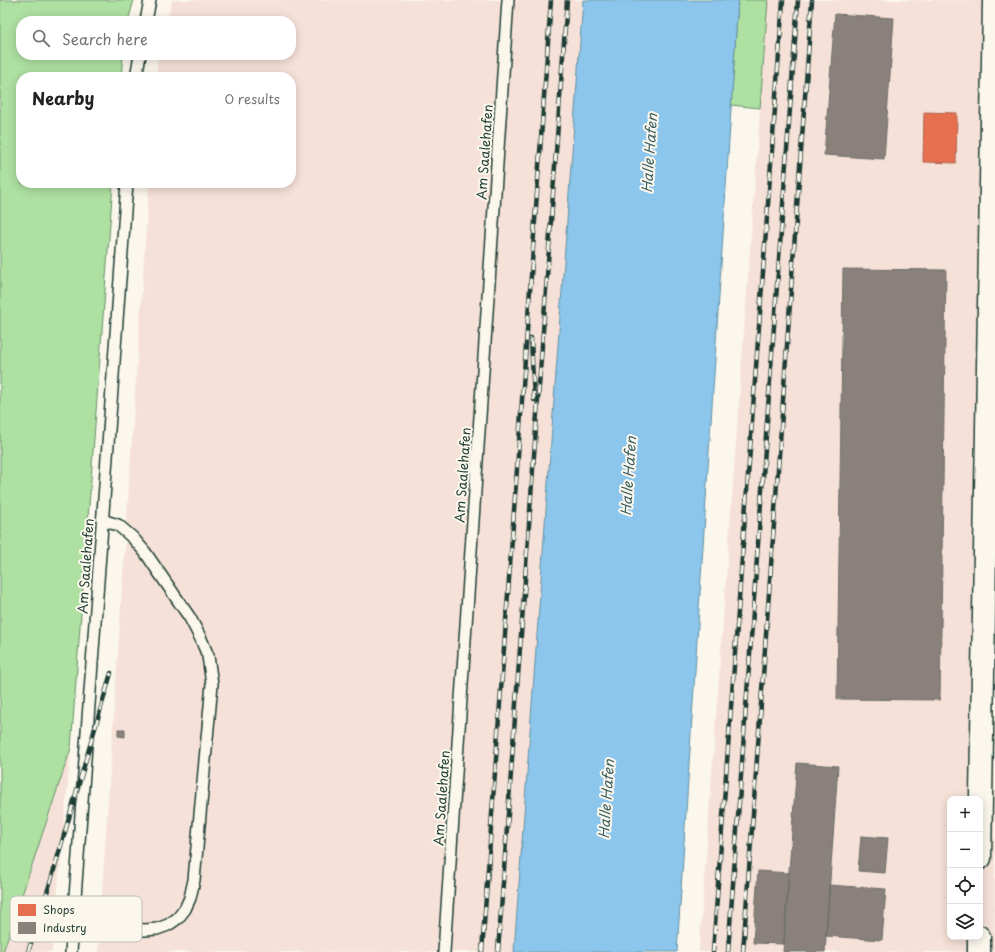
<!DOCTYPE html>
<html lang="en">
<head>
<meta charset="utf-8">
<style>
  :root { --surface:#fff; --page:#f6f6f6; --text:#222; --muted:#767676; --line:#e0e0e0 }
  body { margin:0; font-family:"Playpen Sans",sans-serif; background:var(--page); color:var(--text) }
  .controls { position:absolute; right:12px; bottom:12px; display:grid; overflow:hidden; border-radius:8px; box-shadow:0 2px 10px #0003 }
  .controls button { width:36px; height:36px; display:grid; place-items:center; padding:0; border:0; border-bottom:1px solid var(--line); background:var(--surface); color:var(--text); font:20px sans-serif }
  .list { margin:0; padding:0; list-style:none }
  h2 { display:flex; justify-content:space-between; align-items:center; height:52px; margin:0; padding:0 16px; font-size:17px }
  h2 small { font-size:13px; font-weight:400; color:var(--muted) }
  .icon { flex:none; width:22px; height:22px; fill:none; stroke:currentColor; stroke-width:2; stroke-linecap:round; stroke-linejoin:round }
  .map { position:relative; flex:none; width:995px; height:952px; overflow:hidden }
  .search { position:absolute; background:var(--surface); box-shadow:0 2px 10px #0003; left:16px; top:16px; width:280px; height:44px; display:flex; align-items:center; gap:10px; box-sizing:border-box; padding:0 14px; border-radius:16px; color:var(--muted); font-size:15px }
  .panel { position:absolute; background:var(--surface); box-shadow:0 2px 10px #0003; left:16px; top:72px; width:280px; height:116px; border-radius:16px }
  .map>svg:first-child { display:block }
</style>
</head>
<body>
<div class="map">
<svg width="995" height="952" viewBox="0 0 995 952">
  <rect width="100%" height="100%" fill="#fbf7ec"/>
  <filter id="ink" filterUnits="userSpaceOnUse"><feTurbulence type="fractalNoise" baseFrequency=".025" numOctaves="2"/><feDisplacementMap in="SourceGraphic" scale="8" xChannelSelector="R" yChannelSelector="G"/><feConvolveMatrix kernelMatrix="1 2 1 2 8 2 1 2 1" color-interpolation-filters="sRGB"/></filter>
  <g filter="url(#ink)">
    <path fill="#f6e1d8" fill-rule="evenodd" d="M172 0H583L514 952H98L149 183H291V77H156L158 55H291V21H167Z
      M768 0H995V952H699ZM950 799H980V937H950Z
      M71 748 52 952H3Z"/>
    <path fill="#aee0a1" stroke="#668e6a" d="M0 0H134L128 21H21V55H123L121 77H21V183H113L71 748 3 952H0Z
      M738 0H768L760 108 731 105Z"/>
    <path fill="#8dc6ec" stroke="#618fa2" d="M583 0H738L677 952H514Z"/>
    <path fill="#e76f51" stroke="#ab6048" d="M924 112 957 113 956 163 923 162Z"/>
    <path fill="#8a817c" stroke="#6a6d66" d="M835 14 894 18 884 159 824 155Z
      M843 269 946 270 940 700 837 699Z
      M118 729H125V737L118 736Z
      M797 763 838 766 825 952H783Z
      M861 836 888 838 885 873 858 871Z
      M758 871 789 873 784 944 753 943Z
      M829 885 886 889 882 940 826 936Z"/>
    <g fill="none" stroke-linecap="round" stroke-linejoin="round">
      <defs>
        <path id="service" d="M146 21 150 0
          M136 77 140 55
          M73 924 145 930 157 929 168 925 178 918 185 909 190 898 194 880 212 684 208 656 201 639 190 618 145 552 133 538 118 525 102 520
          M71 952 127 183
          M444 952 508 0"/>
        <path id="minor" d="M980 858 994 0
          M979 952V937"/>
      </defs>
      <use href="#service" stroke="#1f3d34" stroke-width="14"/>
      <use href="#minor" stroke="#1f3d34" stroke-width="25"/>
      <use href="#service" stroke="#fbf7ec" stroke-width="11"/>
      <use href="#minor" stroke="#fbf7ec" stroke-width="22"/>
      <defs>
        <path id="rail" d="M531 338 534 400
          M28 952 51 880 111 673
          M482 952 551 0
          M498 952 567 0
          M713 952 783 0
          M728 952 798 0
          M743 952 812 0"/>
      </defs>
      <use href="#rail" stroke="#1f3d34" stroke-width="4.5"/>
      <use href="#rail" stroke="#fbf7ec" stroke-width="3" stroke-dasharray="9" stroke-linecap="butt"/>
    </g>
  </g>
  <g text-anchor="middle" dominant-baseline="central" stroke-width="4" stroke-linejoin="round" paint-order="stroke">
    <g font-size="13" fill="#1f3d34" stroke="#fbf7ec">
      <text transform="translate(484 152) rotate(-86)">Am Saalehafen</text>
      <text transform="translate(462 475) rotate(-86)">Am Saalehafen</text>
      <text transform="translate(85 566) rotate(-86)">Am Saalehafen</text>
      <text transform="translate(441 798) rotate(-86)">Am Saalehafen</text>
    </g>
    <g font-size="14" font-style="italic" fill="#3a5f62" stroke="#fbf7ec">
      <text transform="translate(649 153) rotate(-86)">Halle Hafen</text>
      <text transform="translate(628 476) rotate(-86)">Halle Hafen</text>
      <text transform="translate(606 799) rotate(-86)">Halle Hafen</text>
    </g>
  </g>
  <rect x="10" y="896" width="132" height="46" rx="6" fill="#fbf7ec" stroke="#b9bfb5" stroke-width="1"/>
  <rect x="18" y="904" width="18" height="12" fill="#e76f51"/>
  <rect x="18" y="922" width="18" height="12" fill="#8a817c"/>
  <g font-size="11" fill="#1f3d34">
    <text x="43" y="914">Shops</text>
    <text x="43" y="932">Industry</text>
  </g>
</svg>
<div class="controls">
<button>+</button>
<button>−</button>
<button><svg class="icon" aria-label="locate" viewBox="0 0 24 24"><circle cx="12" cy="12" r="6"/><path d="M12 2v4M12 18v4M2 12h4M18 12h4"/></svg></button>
<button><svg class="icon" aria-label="layers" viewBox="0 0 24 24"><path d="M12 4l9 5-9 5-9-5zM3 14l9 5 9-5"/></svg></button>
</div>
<div class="search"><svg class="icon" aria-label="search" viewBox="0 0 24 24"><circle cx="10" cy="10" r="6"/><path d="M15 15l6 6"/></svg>Search here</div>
<section class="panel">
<h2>Nearby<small>0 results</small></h2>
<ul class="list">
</ul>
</section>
</div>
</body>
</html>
